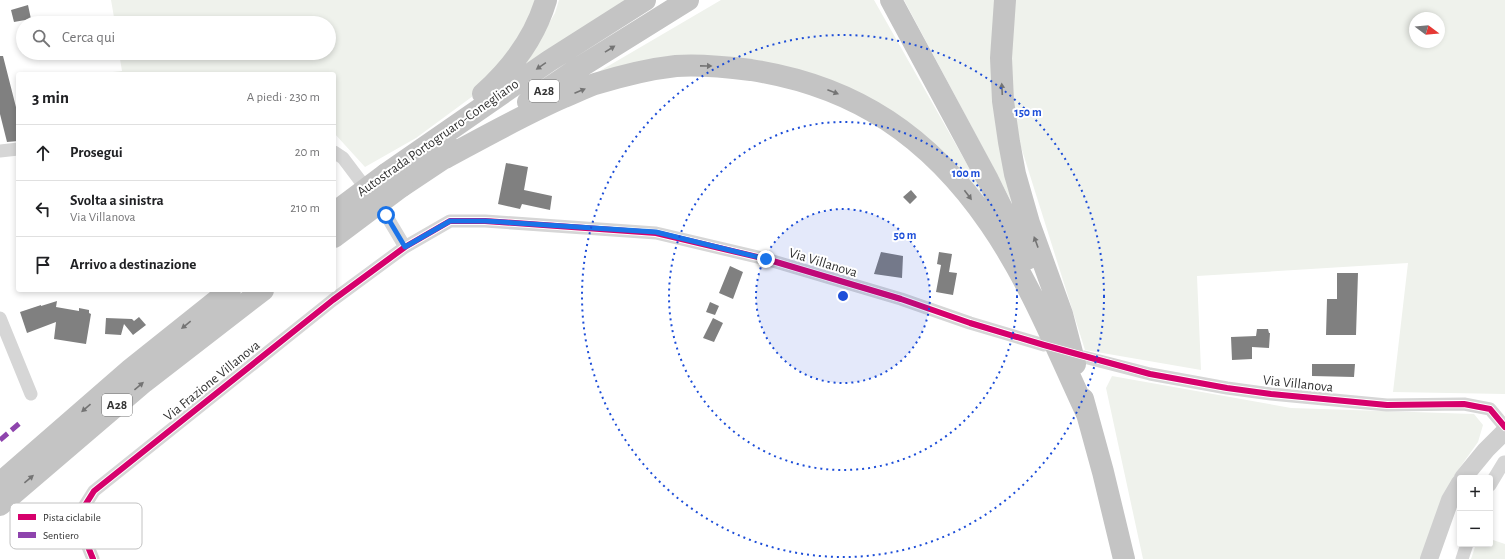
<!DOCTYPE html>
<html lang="it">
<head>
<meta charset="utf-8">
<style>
  :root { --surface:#fff; --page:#f6f6f6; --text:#202124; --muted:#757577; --line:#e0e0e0 }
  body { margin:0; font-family:"Alegreya Sans",sans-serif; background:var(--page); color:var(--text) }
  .controls { position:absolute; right:12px; bottom:12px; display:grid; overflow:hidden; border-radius:4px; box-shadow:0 2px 6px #0003 }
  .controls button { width:36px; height:36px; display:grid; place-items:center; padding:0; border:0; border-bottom:1px solid var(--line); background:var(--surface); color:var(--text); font:20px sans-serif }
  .compass { position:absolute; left:1409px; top:12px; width:36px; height:36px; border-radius:50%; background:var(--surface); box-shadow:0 2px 6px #0003; rotate:106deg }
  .stop { position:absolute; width:12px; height:12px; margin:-9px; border:3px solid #1a73e8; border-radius:50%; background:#fff }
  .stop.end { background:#1a73e8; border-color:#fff; box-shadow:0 1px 4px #0008 }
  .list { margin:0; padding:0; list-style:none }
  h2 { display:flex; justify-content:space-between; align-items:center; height:52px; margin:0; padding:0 16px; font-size:17px }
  h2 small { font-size:13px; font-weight:400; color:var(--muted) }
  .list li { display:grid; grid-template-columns:26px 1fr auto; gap:12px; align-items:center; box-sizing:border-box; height:56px; padding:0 16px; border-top:1px solid var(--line) }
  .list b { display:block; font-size:15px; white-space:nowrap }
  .list p { margin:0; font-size:13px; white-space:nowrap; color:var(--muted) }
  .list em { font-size:13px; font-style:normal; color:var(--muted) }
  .icon { flex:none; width:22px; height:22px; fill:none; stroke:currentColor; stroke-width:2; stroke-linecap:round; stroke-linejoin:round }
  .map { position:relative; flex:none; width:1505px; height:559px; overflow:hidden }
  .search { position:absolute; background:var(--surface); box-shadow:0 2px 6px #0003; left:16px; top:16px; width:320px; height:44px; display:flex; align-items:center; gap:10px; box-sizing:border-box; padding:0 14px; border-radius:22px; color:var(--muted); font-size:15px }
  .panel { position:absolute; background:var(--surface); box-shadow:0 2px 6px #0003; left:16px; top:72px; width:320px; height:220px; border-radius:4px }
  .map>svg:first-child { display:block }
</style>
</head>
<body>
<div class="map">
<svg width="1505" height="559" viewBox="0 0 1505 559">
  <rect width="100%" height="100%" fill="#fff"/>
  <path fill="#eff2ec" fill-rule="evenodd" d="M111 0H540L536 18 473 96 416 138 365 167 334 133V74H93L122 71 119 53H329V23H115Z
    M559 0H629L525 65 555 13Z
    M721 0H874L1002 226 913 131 763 66 581 82Z
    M904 0H999L1017 212Z
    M1014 0H1505V394L1393 392 1408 263 1197 276 1201 370 1085 350 1016 131 1009 54ZM1415 18H1439V42H1415Z
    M1112 376 1291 408 1474 414 1483 425 1478 442 1456 473 1421 559H1143L1106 388Z
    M1490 539 1505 544V559H1471L1476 544H1490Z"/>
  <path fill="#808080" d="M28 5 31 19 14 22 11 10Z
    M0 56H3L18 115V141L7 142 0 114Z
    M506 163 528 167 524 190 552 196 550 210 522 204 520 209 498 204Z
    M911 190 917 197 910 204 903 197Z
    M881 252 903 256 902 278 874 274Z
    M939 252 952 254 949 272 957 273 953 295 936 292 941 265 937 264Z
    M730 266 743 272 733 299 719 293Z
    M1337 273H1358L1356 335H1326L1327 299H1337Z
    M57 301 56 307 79 311V308L89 310V313L91 314 86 344 54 339 56 322 27 333 20 312 41 305V306Z
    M710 302 719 306 715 315 706 312Z
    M139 317 146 325 133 335 124 324 121 335 105 334 106 318 132 319 134 321Z
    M713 318 723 323 714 342 703 338Z
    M1257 329H1268L1269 333H1270L1269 348 1252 347V359L1232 360 1231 337 1256 336Z
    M1312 364H1355L1354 377 1312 376Z"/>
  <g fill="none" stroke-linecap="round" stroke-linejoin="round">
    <path stroke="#d6d6d6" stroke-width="13" d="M0 151 18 149
      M334 152 343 158 386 215 405 247
      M0 318 31 394
      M1084 357 1150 374 1227 388 1271 394 1387 405 1464 404 1490 409 1505 427
      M1490 485 1504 462
      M93 559 82 532V510L94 491 333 300 405 247 450 221H485L656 233 766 259 901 299 970 323 1044 345
      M1462 559 1467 544"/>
    <path stroke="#cfcfcf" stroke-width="18" d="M1463 478 1486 450 1505 431
      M1429 559 1450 500 1460 483"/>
    <path stroke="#c4c4c4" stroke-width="22" d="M891 0 988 180 1027 259
      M1005 0 1001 58 1003 101 1009 142 1015 174 1029 223 1062 314 1075 364
      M483 94C512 68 535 37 546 0
      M528 102 574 71 688 0
      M445 158C484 137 523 115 564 97 574 93 584 88 595 84 621 76 649 69 676 66 701 64 727 67 751 70 856 86 930 137 990 224 1030 282 1057 350 1087 414
      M386 174 549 61 645 0
      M402 186 456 150
      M1083 399 1103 472 1124 559
      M0 483 131 369 230 290
      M0 505 144 382 263 290"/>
    <path stroke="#c4c4c4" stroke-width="22" d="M334 213 386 174
      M334 237 402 186"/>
    <path stroke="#8e44ad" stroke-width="5" stroke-dasharray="10 5" stroke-linecap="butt" d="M0 440 21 422"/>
    <defs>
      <path id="cycleway" d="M93 559 82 532V510L94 491 333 300 405 247 450 221H485L656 233 766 259 901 299 970 323 1044 345 1150 374 1227 388 1271 394 1387 405 1464 404 1490 409 1505 427"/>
    </defs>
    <use href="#cycleway" stroke="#fff" stroke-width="8"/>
    <use href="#cycleway" stroke="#d6006c" stroke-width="6"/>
  </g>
  <defs><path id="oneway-solid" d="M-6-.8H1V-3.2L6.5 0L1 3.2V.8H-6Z"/></defs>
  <g fill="#747474">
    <use href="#oneway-solid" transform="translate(610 49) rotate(-32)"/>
    <use href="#oneway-solid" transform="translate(541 66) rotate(145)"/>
    <use href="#oneway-solid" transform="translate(706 66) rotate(1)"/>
    <use href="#oneway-solid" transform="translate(1002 89) rotate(-93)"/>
    <use href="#oneway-solid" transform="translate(580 91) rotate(-23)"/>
    <use href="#oneway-solid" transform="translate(833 92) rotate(21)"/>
    <use href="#oneway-solid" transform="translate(968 195) rotate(53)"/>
    <use href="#oneway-solid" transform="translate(1036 242) rotate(-110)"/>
    <use href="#oneway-solid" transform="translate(186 325) rotate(141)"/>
    <use href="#oneway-solid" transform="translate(139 386) rotate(-40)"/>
    <use href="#oneway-solid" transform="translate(86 408) rotate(139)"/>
    <use href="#oneway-solid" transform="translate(29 479) rotate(-40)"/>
  </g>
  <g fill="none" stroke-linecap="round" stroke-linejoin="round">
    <path stroke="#1a73e8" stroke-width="5" d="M386 215 405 247 450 221H486L656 232 766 259"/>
  </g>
  <circle cx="843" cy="296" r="87" fill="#1d4ed8" fill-opacity=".12"/>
  <g fill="none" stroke="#1d4ed8" stroke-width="2" stroke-dasharray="2 4">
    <circle cx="843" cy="296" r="87"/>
    <circle cx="843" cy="296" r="174"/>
    <circle cx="843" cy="296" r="261"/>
  </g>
  <g text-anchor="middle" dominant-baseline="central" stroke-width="4" stroke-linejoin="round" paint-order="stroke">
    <g fill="#fff" stroke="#707070" stroke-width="1">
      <rect x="529" y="80" width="30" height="22" rx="3"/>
      <rect x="102" y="394" width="30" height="22" rx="3"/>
    </g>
    <g font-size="13" font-weight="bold" fill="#323232">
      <text x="544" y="91">A28</text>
      <text x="117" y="405">A28</text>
    </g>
    <g font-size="14" fill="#323232" stroke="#fff">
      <text transform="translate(438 138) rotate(-35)">Autostrada Portogruaro-Conegliano</text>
      <text transform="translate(823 263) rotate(17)">Via Villanova</text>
      <text transform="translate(212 381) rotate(-39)">Via Frazione Villanova</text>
      <text transform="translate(1298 384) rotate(6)">Via Villanova</text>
    </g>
  </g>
  <rect x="10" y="503" width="132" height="46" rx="6" fill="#fff" stroke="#c2c2c2" stroke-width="1"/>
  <rect x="18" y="514" width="18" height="6" fill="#d6006c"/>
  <rect x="18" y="532" width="18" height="6" fill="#8e44ad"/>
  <g font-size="11" fill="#323232">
    <text x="43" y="521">Pista ciclabile</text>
    <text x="43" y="539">Sentiero</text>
  </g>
  <circle cx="843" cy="296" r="6" fill="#1d4ed8" stroke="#fff" stroke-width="2"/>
  <g font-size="12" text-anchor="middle" font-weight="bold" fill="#1d4ed8" stroke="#fff" stroke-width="4" stroke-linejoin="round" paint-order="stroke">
    <text x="1028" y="116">150 m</text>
    <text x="966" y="177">100 m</text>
    <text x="905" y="239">50 m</text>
  </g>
</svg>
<div class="controls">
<button>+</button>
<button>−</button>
</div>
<svg class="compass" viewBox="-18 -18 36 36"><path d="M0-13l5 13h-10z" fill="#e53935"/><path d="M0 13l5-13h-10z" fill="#757577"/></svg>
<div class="stop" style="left:386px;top:215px"></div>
<div class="stop end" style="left:766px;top:259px"></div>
<div class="search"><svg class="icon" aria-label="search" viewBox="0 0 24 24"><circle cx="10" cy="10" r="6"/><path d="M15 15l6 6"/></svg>Cerca qui</div>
<section class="panel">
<h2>3 min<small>A piedi · 230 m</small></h2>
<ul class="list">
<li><svg class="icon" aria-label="ahead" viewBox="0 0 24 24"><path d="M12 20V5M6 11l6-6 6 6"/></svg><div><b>Prosegui</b></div><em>20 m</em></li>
<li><svg class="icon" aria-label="left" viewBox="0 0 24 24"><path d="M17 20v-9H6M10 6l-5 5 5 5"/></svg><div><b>Svolta a sinistra</b><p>Via Villanova</p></div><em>210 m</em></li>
<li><svg class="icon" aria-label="arrive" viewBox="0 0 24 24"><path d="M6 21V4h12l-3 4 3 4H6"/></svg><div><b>Arrivo a destinazione</b></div></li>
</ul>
</section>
</div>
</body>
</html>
